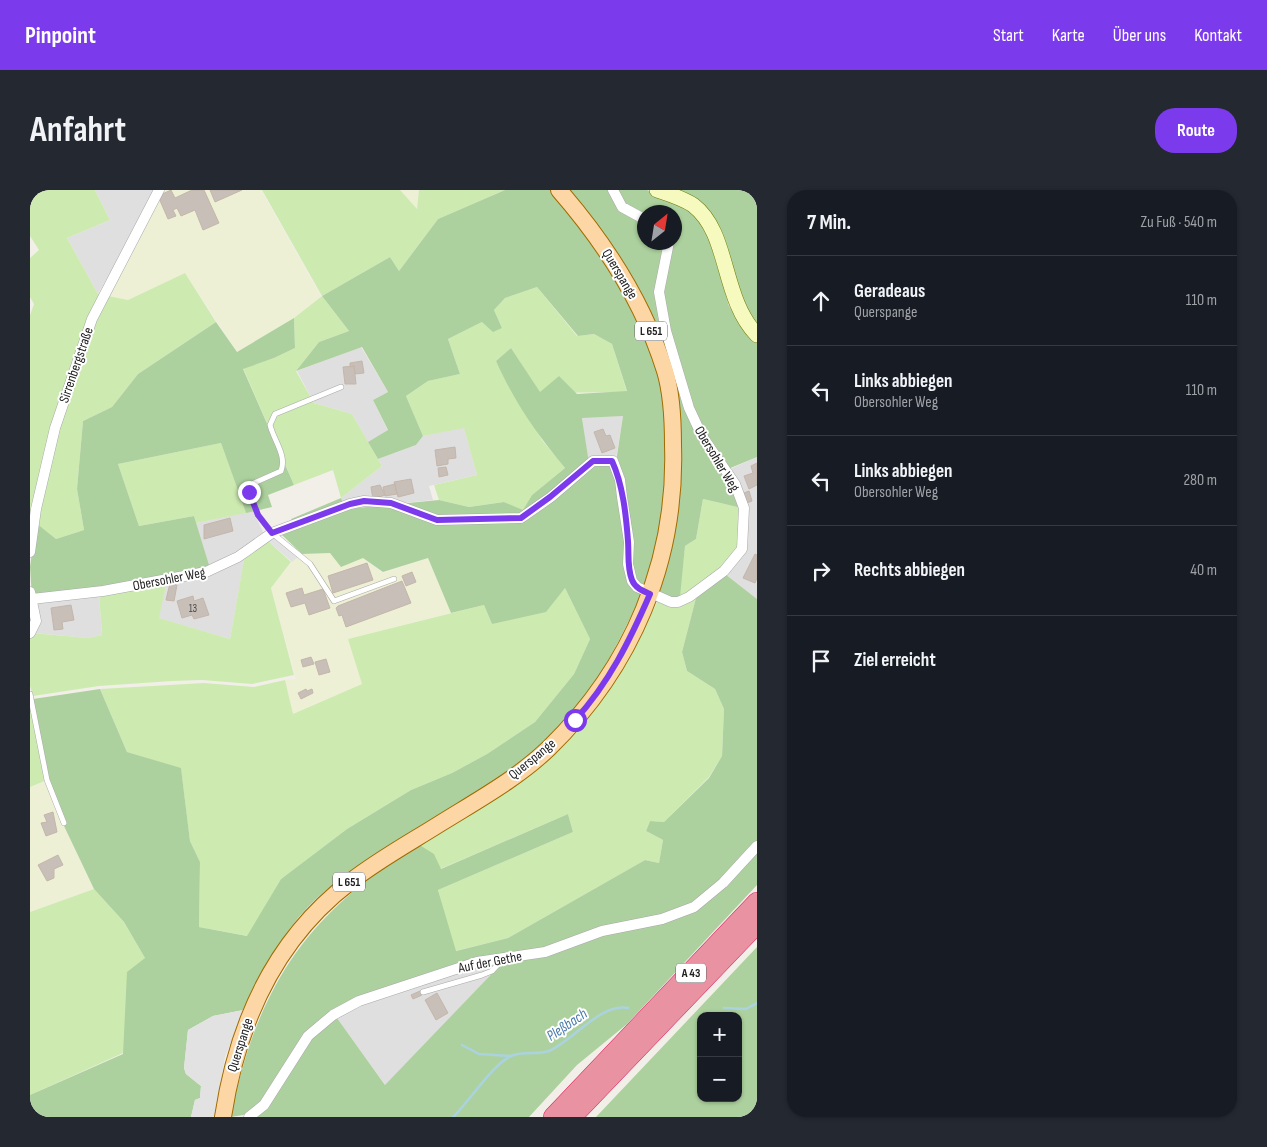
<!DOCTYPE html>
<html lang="de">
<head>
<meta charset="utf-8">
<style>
  :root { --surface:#171b24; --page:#242831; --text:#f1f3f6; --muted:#9ea1a6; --line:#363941; --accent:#7c3aed }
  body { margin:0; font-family:"Sofia Sans Condensed",sans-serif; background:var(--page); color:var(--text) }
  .controls { position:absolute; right:15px; bottom:15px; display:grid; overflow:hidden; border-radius:10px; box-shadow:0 1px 4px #0004 }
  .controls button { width:45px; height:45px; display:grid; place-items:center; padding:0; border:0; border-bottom:1px solid var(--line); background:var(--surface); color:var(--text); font:25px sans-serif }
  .compass { position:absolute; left:607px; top:15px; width:45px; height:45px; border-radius:50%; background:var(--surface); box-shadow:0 1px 4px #0004; rotate:30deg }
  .stop { position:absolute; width:15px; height:15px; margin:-11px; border:4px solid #7c3aed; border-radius:50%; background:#fff }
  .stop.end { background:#7c3aed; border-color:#fff; box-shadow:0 1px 5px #0008 }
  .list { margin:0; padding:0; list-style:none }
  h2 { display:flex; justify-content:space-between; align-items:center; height:65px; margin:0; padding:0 20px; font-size:21px }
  h2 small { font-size:16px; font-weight:400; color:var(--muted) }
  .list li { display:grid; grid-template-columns:32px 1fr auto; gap:15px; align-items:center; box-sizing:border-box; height:90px; padding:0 20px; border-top:1px solid var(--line) }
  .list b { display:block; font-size:19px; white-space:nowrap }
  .list p { margin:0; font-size:16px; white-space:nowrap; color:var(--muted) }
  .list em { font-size:16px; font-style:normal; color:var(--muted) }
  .icon { flex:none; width:28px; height:28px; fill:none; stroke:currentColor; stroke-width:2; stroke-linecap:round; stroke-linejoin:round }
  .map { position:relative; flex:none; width:727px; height:927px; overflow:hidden; border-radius:20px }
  header { display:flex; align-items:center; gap:30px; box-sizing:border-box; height:70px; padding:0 25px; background:var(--accent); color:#fff }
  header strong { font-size:24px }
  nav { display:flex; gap:28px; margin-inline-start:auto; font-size:18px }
  .intro { display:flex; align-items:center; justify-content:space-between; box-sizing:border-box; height:120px; padding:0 30px }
  h1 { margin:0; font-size:35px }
  .button { padding:12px 22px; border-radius:20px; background:var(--accent); color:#fff; font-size:18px; font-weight:700 }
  main { display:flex; gap:30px; padding:0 30px }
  aside { flex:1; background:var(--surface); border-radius:20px; box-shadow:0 1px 4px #0004 }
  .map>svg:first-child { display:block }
</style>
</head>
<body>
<header>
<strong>Pinpoint</strong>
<nav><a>Start</a><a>Karte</a><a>Über uns</a><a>Kontakt</a></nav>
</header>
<div class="intro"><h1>Anfahrt</h1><a class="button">Route</a></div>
<main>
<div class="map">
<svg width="727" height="927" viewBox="0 0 727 927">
  <rect width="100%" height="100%" fill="#f2efe9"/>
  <path fill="#e0dfdf" d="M65 0H124L104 41 68 104 37 48 80 30Z
    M331 157 358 202 343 210 358 241 338 252 322 224 284 213 267 181Z
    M593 226 586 269H558L552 227Z
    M434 237 447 285 399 296 403 310 316 319 311 308 352 276 348 269 386 255 393 246Z
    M727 267V409L695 384 698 280Z
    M223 321 234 344 217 358 180 378 166 333Z
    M215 365 200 449 128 428 137 392Z
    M69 403 72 445 58 448 3 443V411Z
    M475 770 356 896 307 828 333 814 387 792Z"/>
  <path fill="#eef0d5" d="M131 0H231L291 106 264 128 207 162 155 83 98 110 75 106Z
    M369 0H389L387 19Z
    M300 363 333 368 353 383 398 368 421 423 319 449 332 494 263 524 255 490 266 489 241 398 262 372 272 364Z
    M17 590 34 636 64 699 0 722V597Z"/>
  <path fill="#cdebb0" d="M0 0H65L80 30 37 48 68 104 98 110 155 83 186 132 108 184 82 217 53 231 47 299 54 340 26 349 0 329V125L4 114 0 107V68L9 60 0 46Z
    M232 0H370L387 19 389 0H475L408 29 369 81 360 67 292 106 319 141 289 152 266 181 284 213 322 224 352 276 311 308 303 280 264 295 213 178 244 168 265 158 264 128 292 106Z
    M507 97 547 146 564 144 582 154 597 202 510 203 481 158 466 171 512 250 535 278 502 305 493 321 474 312 439 317 409 310 404 295 447 285 434 238 393 246 376 206 398 191 430 184 418 149 452 132 472 138 464 120 475 108Z
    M191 253 216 323 166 333 164 326 109 336 88 274Z
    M673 309 712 318C711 330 713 346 710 357 705 376 666 398 649 407L655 356 666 349Z
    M237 350 261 372 241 398 264 485 222 494 172 490 142 491 69 496 3 506 0 496V448L2 443 58 448 72 445 69 403 137 391 129 428 200 449 215 364Z
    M535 398 560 449 544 484 505 532 457 564 422 583 381 600 317 639 251 689 218 746 169 737 170 672 160 651 151 579 97 562 70 499 174 493 224 497 255 490 263 524 332 494 318 449 454 415 462 434Z
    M667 404 652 462 657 481 685 499 694 519 692 566 679 587 634 632 620 631 616 641 633 650 629 673 615 670 478 748 425 761 408 700 543 642 538 624 410 679 388 654 534 553 564 520 597 473 628 410Z
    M0 516 17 590 0 597Z
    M64 699 94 732 115 768 93 863 0 905V722Z"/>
  <path fill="#add19e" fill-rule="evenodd" d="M475 0H524L608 119 630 188 638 233V307L615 397 604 389 586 272 593 226 552 228 559 273 582 272 590 308 596 376 612 403C588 454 563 506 521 546 480 585 416 624 367 654 340 670 312 686 288 707 254 738 234 779 213 820L183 826 158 840 154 878 156 884 171 896 170 908 165 910 161 927H0V905L93 864 97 782 115 768 94 732 64 699 34 636 35 634 18 589 3 509 70 499 97 562 151 578 160 651 170 672 169 737 217 746 251 689 317 639 381 600 422 583 457 564 505 532 544 484 560 449 535 398 516 422 462 434 454 415 421 423 398 368 353 382 333 368 311 377 300 363 272 364 252 345 265 336 261 329 311 308 316 319 409 310 439 317 474 312 493 320 502 305 535 278C506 243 485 213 466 171L481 158 510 202 529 186 547 204 597 201 582 154 564 144 548 146 507 97 475 108 464 120 472 138 463 142 452 132 418 149 430 184 398 191 376 206 393 246 386 255 348 269 338 252 358 240 343 210 358 202 332 157 266 181 289 152 319 141 292 106 360 67 369 81 408 29Z
    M537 0H581L614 31V52L636 53 627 102 657 220 703 295 712 318 673 309 666 349 655 356 650 407 641 411 628 406 644 345 650 287 640 185Z
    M587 0H617L655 15 676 39 699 116 714 139 727 153V267L698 279 674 246 651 183 632 102 641 53 644 52V22H614V26L596 16Z
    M640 0H727V139L722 134 688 37Z
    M264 128 265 158 244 168 213 179 264 295 238 305 242 317 216 323 191 253 88 274 109 336 164 326 180 378 2 408 0 377 6 333 26 349 54 340 47 299 53 231 82 217 108 184 186 132 207 162Z
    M695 384 727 409V652L690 691 663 714 632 727 514 760 446 770 329 809 278 844 233 913 219 924 201 927C218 839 249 766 318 706 339 686 364 670 388 654L404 664 411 679 538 624 543 642 408 700 426 761 478 748 615 670 629 673 633 650 616 641 620 631 634 632 679 588 692 566 694 519 685 499 657 481 652 462 667 404Z
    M727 658V695L597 834 547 875 499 927H224L282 848 307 828 355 895 475 770 667 719Z
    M727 757V927H566ZM671 826H708V908H671Z"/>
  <path fill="#e2e2e2" d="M243 346 268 367 262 372 237 350Z
    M214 820 195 867 185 927H161L165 910 170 908 171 896 156 884 154 878 158 840 183 826Z"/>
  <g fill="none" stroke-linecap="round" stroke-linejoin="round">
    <path stroke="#aad3df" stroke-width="2.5" d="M694 818 716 819 727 813
      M432 855 449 864 481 866
      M423 927C439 912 463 874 481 866 492 861 508 865 519 861 543 851 570 813 598 818"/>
  </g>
  <path fill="#c7bfb8" stroke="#c4b6ab" d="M141 0 145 8 162 0H174L189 33 173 40 165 20 151 26 147 18 143 20 146 26 138 29 128 6Z
    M180 0H212L185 12Z
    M332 171 334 183 325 184 324 176 320 177V173Z
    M324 176 326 194H315L313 177Z
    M573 239 576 246 580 245 585 258 572 263 564 242Z
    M425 257 426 268 418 269V274L407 276 405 260Z
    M727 273V295L719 299 714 286 723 283 721 276Z
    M416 277 418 285 409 287 408 278Z
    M381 289 384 303 368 307 364 292Z
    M365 294 367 304 355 306 353 297Z
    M350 295 355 305 343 309 341 297Z
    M719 301 722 311 717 313 714 303Z
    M200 328 203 341 174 349V335Z
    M725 364 727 365V388L725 393 713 388Z
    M337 373 343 390 303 403 298 386Z
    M382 382 386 392 376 396 372 386Z
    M372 391 381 413 316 437 312 425 309 426 306 418 308 416Z
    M140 393 147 395 144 411 136 410Z
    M272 398 274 405 293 399 300 418 279 425 275 413 261 417 256 403Z
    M163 406 164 411 173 408 179 425 164 429 162 425 152 428 147 411Z
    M41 415 44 430 32 432 33 439 24 440 21 418Z
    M281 467 284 474 273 477 271 470Z
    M296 469 300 482 289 485 285 472Z
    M276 499 277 501 282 499 283 503 271 509 268 503Z
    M23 622 27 642 16 646 11 633 17 632 14 625Z
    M28 665 33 675 24 679V688L17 691 8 675Z
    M390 801 392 805 383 809 381 805Z
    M407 803 418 823 406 830 395 810Z"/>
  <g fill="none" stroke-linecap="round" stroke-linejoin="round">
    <defs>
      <path id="lane" d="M311 197 245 224 240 235C244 251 257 265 251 281L224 293 219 302 228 325 242 343 280 374 304 411 364 389
        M0 504 17 590 34 633
        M393 802 452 785 462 781 472 770"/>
      <path id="street" d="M583 0 592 17 614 29
        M0 362 6 319 25 238 62 129 129 0
        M0 402 6 431 0 443
        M2 409 73 401 176 382 208 367 242 343 320 314 334 311 361 313 407 330 491 328 521 307 563 271H583L590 290 592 307 599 352 598 374 602 391 607 397 641 412H648L659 407 694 381 712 359 714 318 705 294 672 246 659 218 636 141 629 102 639 52
        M219 927 234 915 278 846 303 825 329 811 447 772 515 762 572 741 632 729 664 717 693 693 727 656"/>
      <path id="secondary" d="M627 0C639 4 652 8 663 15 700 43 691 108 727 145"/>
      <path id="primary" d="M193 927C207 835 244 750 320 692 348 670 381 652 411 633 448 610 488 588 519 558 602 477 647 371 643 255 643 231 642 204 635 181 614 113 576 54 529 0"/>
      <path id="highway" d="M523 927 727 712
        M542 927 727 734"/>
    </defs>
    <use href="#lane" stroke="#a9a9a9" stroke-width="6"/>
    <use href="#street" stroke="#a9a9a9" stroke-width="11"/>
    <use href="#secondary" stroke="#707d05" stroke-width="16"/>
    <use href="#primary" stroke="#a06b00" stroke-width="18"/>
    <use href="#highway" stroke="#dc2a67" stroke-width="20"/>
    <use href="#lane" stroke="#fff" stroke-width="5"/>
    <use href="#street" stroke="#fff" stroke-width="10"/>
    <use href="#secondary" stroke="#f7fabf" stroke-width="15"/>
    <use href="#primary" stroke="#fcd6a4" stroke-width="16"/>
    <use href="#highway" stroke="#e892a2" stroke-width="19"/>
  </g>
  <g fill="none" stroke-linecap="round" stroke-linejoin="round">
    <path stroke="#7c3aed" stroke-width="6" d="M219 302 228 325 242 343 320 314 334 311 361 313 407 330 491 328 520 307 563 271H582C593 295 596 325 598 351 599 364 597 378 602 390 605 398 613 401 620 404 600 450 579 493 545 530"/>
  </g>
  <g text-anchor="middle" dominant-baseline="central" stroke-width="4" stroke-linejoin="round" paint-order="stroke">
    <g font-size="11" fill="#4b4948">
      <text x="163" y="418">13</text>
    </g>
    <g fill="#fff" stroke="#646464" stroke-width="1">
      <rect x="605" y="131.5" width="32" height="19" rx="4"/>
      <rect x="303" y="682.5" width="32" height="19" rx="4"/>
      <rect x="646" y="773.5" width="30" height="19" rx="4"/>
    </g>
    <g font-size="12" font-weight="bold" fill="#222">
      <text x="621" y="141">L 651</text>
      <text x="319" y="692">L 651</text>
      <text x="661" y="783">A 43</text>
    </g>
    <g font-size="14" fill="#222" stroke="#fff">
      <text transform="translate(590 84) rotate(59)">Querspange</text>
      <text transform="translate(46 175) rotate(-71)">Sirrenbergstraße</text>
      <text transform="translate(687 269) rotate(59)">Obersohler Weg</text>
      <text transform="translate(139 389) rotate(-11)">Obersohler Weg</text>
      <text transform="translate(502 569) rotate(-39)">Querspange</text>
      <text transform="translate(460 772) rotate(-11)">Auf der Gethe</text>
      <text transform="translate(210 855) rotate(-72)">Querspange</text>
    </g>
    <g font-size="15" font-style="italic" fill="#4a7aab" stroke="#fff">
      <text transform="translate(537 835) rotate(-34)">Pleßbach</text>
    </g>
  </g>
</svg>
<div class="controls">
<button>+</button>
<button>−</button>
</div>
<svg class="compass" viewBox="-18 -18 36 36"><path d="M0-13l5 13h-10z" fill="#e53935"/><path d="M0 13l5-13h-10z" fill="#9ea1a6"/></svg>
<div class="stop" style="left:545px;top:530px"></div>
<div class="stop end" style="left:219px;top:302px"></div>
</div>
<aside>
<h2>7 Min.<small>Zu Fuß · 540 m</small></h2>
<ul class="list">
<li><svg class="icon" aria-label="ahead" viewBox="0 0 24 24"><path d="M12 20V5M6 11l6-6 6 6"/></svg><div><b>Geradeaus</b><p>Querspange</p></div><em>110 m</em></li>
<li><svg class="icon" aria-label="left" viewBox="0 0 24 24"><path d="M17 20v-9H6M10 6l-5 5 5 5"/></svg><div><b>Links abbiegen</b><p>Obersohler Weg</p></div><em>110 m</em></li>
<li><svg class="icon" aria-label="left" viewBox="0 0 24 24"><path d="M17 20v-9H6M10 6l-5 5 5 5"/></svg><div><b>Links abbiegen</b><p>Obersohler Weg</p></div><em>280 m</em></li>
<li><svg class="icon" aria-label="right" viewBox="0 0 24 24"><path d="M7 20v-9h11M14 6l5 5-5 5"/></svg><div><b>Rechts abbiegen</b></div><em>40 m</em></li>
<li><svg class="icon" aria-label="arrive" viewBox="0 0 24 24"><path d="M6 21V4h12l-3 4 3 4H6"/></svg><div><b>Ziel erreicht</b></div></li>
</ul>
</aside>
</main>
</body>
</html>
